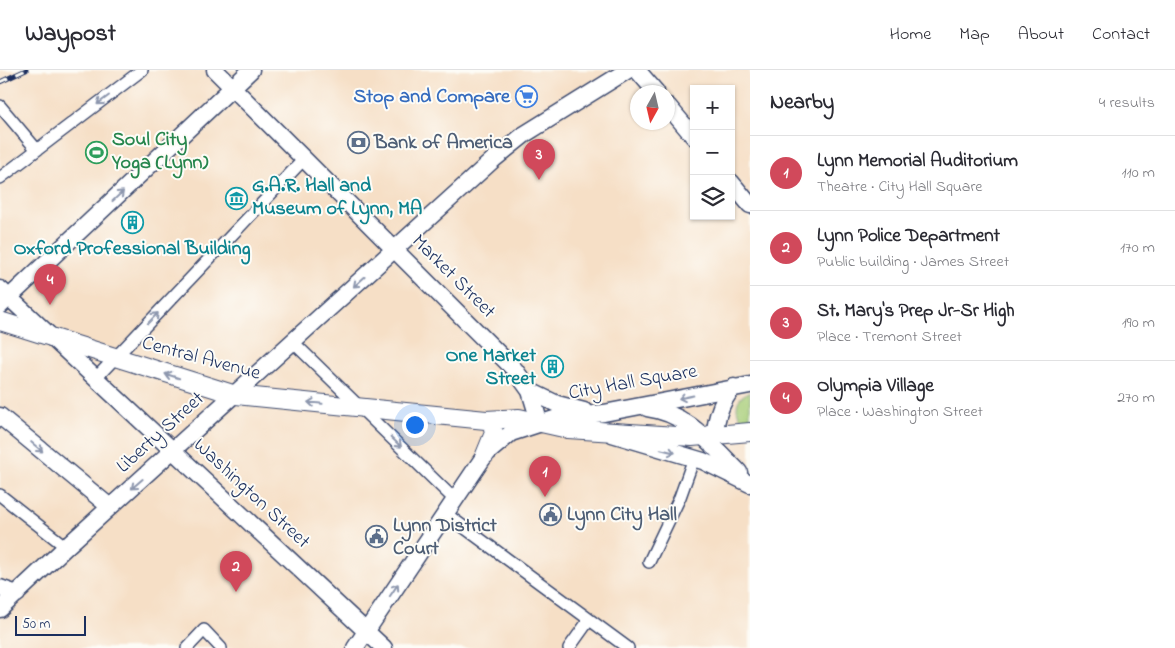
<!DOCTYPE html>
<html lang="en">
<head>
<meta charset="utf-8">
<style>
  :root { --surface:#fff; --page:#f7f7f7; --text:#2b2b33; --muted:#7c7c81; --line:#e1e1e2; --accent:#d1495b }
  body { margin:0; font-family:"Indie Flower",sans-serif; background:var(--page); color:var(--text) }
  .controls { position:absolute; right:15px; top:15px; display:grid; overflow:hidden; border-radius:0px; box-shadow:0 1px 4px #0004 }
  .controls button { width:45px; height:45px; display:grid; place-items:center; padding:0; border:0; border-bottom:1px solid var(--line); background:var(--surface); color:var(--text); font:25px sans-serif }
  .compass { position:absolute; left:630px; top:15px; width:45px; height:45px; border-radius:50%; background:var(--surface); box-shadow:0 1px 4px #0004; rotate:188deg }
  .scale { position:absolute; left:15px; bottom:12px; width:71px; box-sizing:border-box; padding-left:5px; border:2px solid #1b2f5e; border-top:0; font-size:14px; line-height:18px; white-space:nowrap; color:#1b2f5e; -webkit-text-stroke:4px #fdfcf7; paint-order:stroke }
  .you { position:absolute; left:414px; top:354px; width:18px; height:18px; margin:-12px; border:4px solid #fff; border-radius:50%; background:#1a73e8; box-shadow:0 0 0 8px #1a73e833 }
  .badge { display:grid; place-items:center; width:32px; height:32px; border-radius:50%; background:var(--accent); color:#fff; font-size:16px; font-weight:700 }
  .pin { position:absolute; translate:-50% -41px; filter:drop-shadow(0 1px 2px #0008) }
  .pin::after { content:''; position:absolute; top:26px; width:18px; height:15px; background:inherit; clip-path:polygon(0 0,100% 0,50% 100%) }
  .list { margin:0; padding:0; list-style:none }
  h2 { display:flex; justify-content:space-between; align-items:center; height:65px; margin:0; padding:0 20px; font-size:21px }
  h2 small { font-size:16px; font-weight:400; color:var(--muted) }
  .list li { display:grid; grid-template-columns:32px 1fr auto; gap:15px; align-items:center; box-sizing:border-box; height:75px; padding:0 20px; border-top:1px solid var(--line) }
  .list b { display:block; font-size:19px; white-space:nowrap }
  .list p { margin:0; font-size:16px; white-space:nowrap; color:var(--muted) }
  .list em { font-size:16px; font-style:normal; color:var(--muted) }
  .icon { flex:none; width:28px; height:28px; fill:none; stroke:currentColor; stroke-width:2; stroke-linecap:round; stroke-linejoin:round }
  .map { position:relative; flex:none; width:750px; height:578px; overflow:hidden }
  header { display:flex; align-items:center; gap:30px; box-sizing:border-box; height:70px; padding:0 25px; background:var(--surface); border-bottom:1px solid var(--line) }
  header strong { font-size:24px }
  nav { display:flex; gap:28px; margin-inline-start:auto; font-size:18px }
  main { display:flex }
  aside { flex:1; background:var(--surface) }
  .map>svg:first-child { display:block }
</style>
</head>
<body>
<header>
<strong>Waypost</strong>
<nav><a>Home</a><a>Map</a><a>About</a><a>Contact</a></nav>
</header>
<main>
<div class="map">
<svg width="750" height="578" viewBox="0 0 750 578">
  <rect width="100%" height="100%" fill="#fdfcf7"/>
  <filter id="ink" filterUnits="userSpaceOnUse"><feTurbulence type="fractalNoise" baseFrequency=".02" numOctaves="2"/><feDisplacementMap in="SourceGraphic" scale="10" xChannelSelector="R" yChannelSelector="G"/><feConvolveMatrix kernelMatrix="1 2 1 2 8 2 1 2 1" color-interpolation-filters="sRGB"/></filter>
  <filter id="wash" filterUnits="userSpaceOnUse"><feTurbulence type="fractalNoise" baseFrequency=".0096" numOctaves="4" result="noise"/><feDisplacementMap in="SourceGraphic" scale="20" xChannelSelector="R" yChannelSelector="G"/><feGaussianBlur stdDeviation="1.12" result="paint"/><feColorMatrix in="noise" values="0 0 0 0 0 0 0 0 0 0 0 0 0 0 0 0 0 1.4 0 .05"/><feComposite in="paint" operator="in"/></filter>
  <g filter="url(#wash)">
    <rect width="100%" height="100%" fill="#f6dfc6"/>
    <path fill="#a7cd78" stroke="#617e6b" d="M750 322V354H748C734 346 732 328 750 322Z"/>
  </g>
  <g filter="url(#ink)">
    <g fill="none" stroke-linecap="round" stroke-linejoin="round">
      <defs>
        <path id="street" d="M0 36 37 80
          M0 108 142 0
          M293 272 455 430
          M95 309 304 89
          M0 425 66 477
          M446 444 628 578
          M649 492 680 427 694 388
          M187 578 204 560 221 578
          M569 578 589 550"/>
        <path id="secondary" d="M215 0 515 300 530 321 540 354
          M637 0 656 22
          M668 36 694 67
          M731 112 750 135
          M0 219 384 578
          M0 236 251 0
          M530 321 557 334 584 341
          M647 338C688 343 711 375 739 402
          M0 346 110 437
          M612 364 703 391 750 414
          M713 377C715 355 718 333 734 317
          M0 518 17 524
          M0 539 66 477 494 89 525 64 628 0
          M355 578 485 385 511 363 557 348 604 343 750 315"/>
        <path id="primary" d="M0 251 236 325 486 350 519 348 568 359 692 367 750 362
          M485 385 494 363 492 353 486 350"/>
      </defs>
      <use href="#street" stroke="#3c496e" stroke-width="14"/>
      <use href="#secondary" stroke="#3c496e" stroke-width="19"/>
      <use href="#primary" stroke="#3c496e" stroke-width="20"/>
      <use href="#street" stroke="#fff" stroke-width="11"/>
      <use href="#secondary" stroke="#fff" stroke-width="16"/>
      <use href="#primary" stroke="#fff" stroke-width="18"/>
      <defs>
        <path id="rail" d="M0 12 26 0"/>
      </defs>
      <use href="#rail" stroke="#1b2f5e" stroke-width="5"/>
      <use href="#rail" stroke="#fdfcf7" stroke-width="3" stroke-dasharray="9" stroke-linecap="butt"/>
    </g>
    <defs><path id="oneway-shaft" d="M-6 0H5M1.5-3L5.5 0L1.5 3" fill="none" stroke-width="1.6" stroke-linecap="round" stroke-linejoin="round" transform="scale(1.25)"/></defs>
    <g stroke="#8d97ae">
      <use href="#oneway-shaft" transform="translate(103 30) rotate(143)"/>
      <use href="#oneway-shaft" transform="translate(118 126) rotate(-43)"/>
      <use href="#oneway-shaft" transform="translate(359 212) rotate(138)"/>
      <use href="#oneway-shaft" transform="translate(153 248) rotate(-46)"/>
      <use href="#oneway-shaft" transform="translate(172 306) rotate(-162)"/>
      <use href="#oneway-shaft" transform="translate(686 327) rotate(169)"/>
      <use href="#oneway-shaft" transform="translate(315 333) rotate(-174)"/>
      <use href="#oneway-shaft" transform="translate(396 372) rotate(44)"/>
      <use href="#oneway-shaft" transform="translate(37 377) rotate(40)"/>
      <use href="#oneway-shaft" transform="translate(668 381) rotate(14)"/>
      <use href="#oneway-shaft" transform="translate(137 414) rotate(139)"/>
      <use href="#oneway-shaft" transform="translate(394 520) rotate(-56)"/>
    </g>
  </g>
  <defs>
    <symbol id="supermarket-ring" viewBox="-11 -11 22 22"><circle r="9.5" fill="#fdfcf7" stroke="#3f7fe0" stroke-width="1.5"/><path d="M-6-5.5h2.5l.6 2H6L4.5 2H-2.5L-4.4-4H-6ZM-1.5 3.2a1.3 1.3 0 1 0 .1 0ZM3 3.2a1.3 1.3 0 1 0 .1 0Z" fill="#3f7fe0"/></symbol>
    <symbol id="bank-ring" viewBox="-11 -11 22 22"><circle r="9.5" fill="#fdfcf7" stroke="#5c6f8a" stroke-width="1.5"/><path d="M-6-4H6V4H-6ZM0-2.3a2.3 2.3 0 1 0 0 4.6a2.3 2.3 0 1 0 0-4.6Z" fill="#5c6f8a"/></symbol>
    <symbol id="stadium-ring" viewBox="-11 -11 22 22"><circle r="9.5" fill="#fdfcf7" stroke="#2e9e5b" stroke-width="1.5"/><path d="M0-5a6.5 5 0 1 0 0 10a6.5 5 0 1 0 0-10ZM-3.5-1.8h7v3.6h-7Z" fill="#2e9e5b"/></symbol>
    <symbol id="museum-ring" viewBox="-11 -11 22 22"><circle r="9.5" fill="#fdfcf7" stroke="#0f9aa8" stroke-width="1.5"/><path d="M0-6L6-3V-2H-6V-3ZM-5-1h2V3h-2ZM-1-1h2V3h-2ZM3-1h2V3H3ZM-6 4H6V6H-6Z" fill="#0f9aa8"/></symbol>
    <symbol id="building-ring" viewBox="-11 -11 22 22"><circle r="9.5" fill="#fdfcf7" stroke="#0f9aa8" stroke-width="1.5"/><path d="M-4-6H4V6H1V3H-1V6H-4ZM-2.5-4.3h1.7v1.8h-1.7ZM.8-4.3h1.7v1.8H.8ZM-2.5-1h1.7V.8h-1.7ZM.8-1h1.7V.8H.8Z" fill="#0f9aa8"/></symbol>
    <symbol id="civic-ring" viewBox="-11 -11 22 22"><circle r="9.5" fill="#fdfcf7" stroke="#5c6f8a" stroke-width="1.5"/><path d="M-.6-6.5H3V-4.5H.6V-3L4-1V1h2V6H-6V1h2V-1L-.6-3ZM-1.2 2.5V6h2.4V2.5Z" fill="#5c6f8a"/></symbol>
  </defs>
  <g fill-rule="evenodd">
    <use href="#supermarket-ring" x="514" y="14" width="25" height="25"/>
    <use href="#bank-ring" x="346" y="60" width="25" height="25"/>
    <use href="#stadium-ring" x="84" y="70" width="25" height="25"/>
    <use href="#museum-ring" x="224" y="116" width="25" height="25"/>
    <use href="#building-ring" x="120" y="140" width="25" height="25"/>
    <use href="#building-ring" x="540" y="284" width="25" height="25"/>
    <use href="#civic-ring" x="538" y="432" width="25" height="25"/>
    <use href="#civic-ring" x="364" y="454" width="25" height="25"/>
  </g>
  <g text-anchor="middle" dominant-baseline="central" stroke-width="4" stroke-linejoin="round" paint-order="stroke">
    <g font-size="20" font-weight="bold" fill="#366cbe" stroke="#fdfcf7" text-anchor="end">
      <text x="510" y="27">Stop and Compare</text>
    </g>
    <g font-size="20" font-weight="bold" fill="#27864d" stroke="#fdfcf7" text-anchor="start">
      <text x="112" y="70">Soul City<tspan x="112" dy="23">Yoga (Lynn)</tspan></text>
    </g>
    <g font-size="20" font-weight="bold" fill="#4e5e75" stroke="#fdfcf7" text-anchor="start">
      <text x="374" y="73">Bank of America</text>
      <text x="567" y="445">Lynn City Hall</text>
      <text x="393" y="456">Lynn District<tspan x="393" dy="23">Court</tspan></text>
    </g>
    <g font-size="20" font-weight="bold" fill="#0d838f" stroke="#fdfcf7" text-anchor="start">
      <text x="252" y="116">G.A.R. Hall and<tspan x="252" dy="23">Museum of Lynn, MA</tspan></text>
      <text x="132" y="179" text-anchor="middle">Oxford Professional Building</text>
      <text x="536" y="286" text-anchor="end">One Market<tspan x="536" dy="23">Street</tspan></text>
    </g>
    <g font-size="20" fill="#1b2f5e" stroke="#fdfcf7">
      <text transform="translate(453 207) rotate(45)">Market Street</text>
      <text transform="translate(201 289) rotate(15)">Central Avenue</text>
      <text transform="translate(633 313) rotate(-10)">City Hall Square</text>
      <text transform="translate(161 363) rotate(-42)">Liberty Street</text>
      <text transform="translate(251 424) rotate(43)">Washington Street</text>
    </g>
  </g>
</svg>
<div class="controls">
<button>+</button>
<button>−</button>
<button><svg class="icon" aria-label="layers" viewBox="0 0 24 24"><path d="M12 4l9 5-9 5-9-5zM3 14l9 5 9-5"/></svg></button>
</div>
<svg class="compass" viewBox="-18 -18 36 36"><path d="M0-13l5 13h-10z" fill="#e53935"/><path d="M0 13l5-13h-10z" fill="#7c7c81"/></svg>
<div class="scale">50 m</div>
<div class="you"></div>
<div class="pin badge" style="left:545px;top:427px">1</div>
<div class="pin badge" style="left:236px;top:522px">2</div>
<div class="pin badge" style="left:539px;top:110px">3</div>
<div class="pin badge" style="left:50px;top:235px">4</div>
</div>
<aside>
<h2>Nearby<small>4 results</small></h2>
<ul class="list">
<li><span class="badge">1</span><div><b>Lynn Memorial Auditorium</b><p>Theatre · City Hall Square</p></div><em>110 m</em></li>
<li><span class="badge">2</span><div><b>Lynn Police Department</b><p>Public building · James Street</p></div><em>170 m</em></li>
<li><span class="badge">3</span><div><b>St. Mary's Prep Jr-Sr High</b><p>Place · Tremont Street</p></div><em>190 m</em></li>
<li><span class="badge">4</span><div><b>Olympia Village</b><p>Place · Washington Street</p></div><em>270 m</em></li>
</ul>
</aside>
</main>
</body>
</html>
